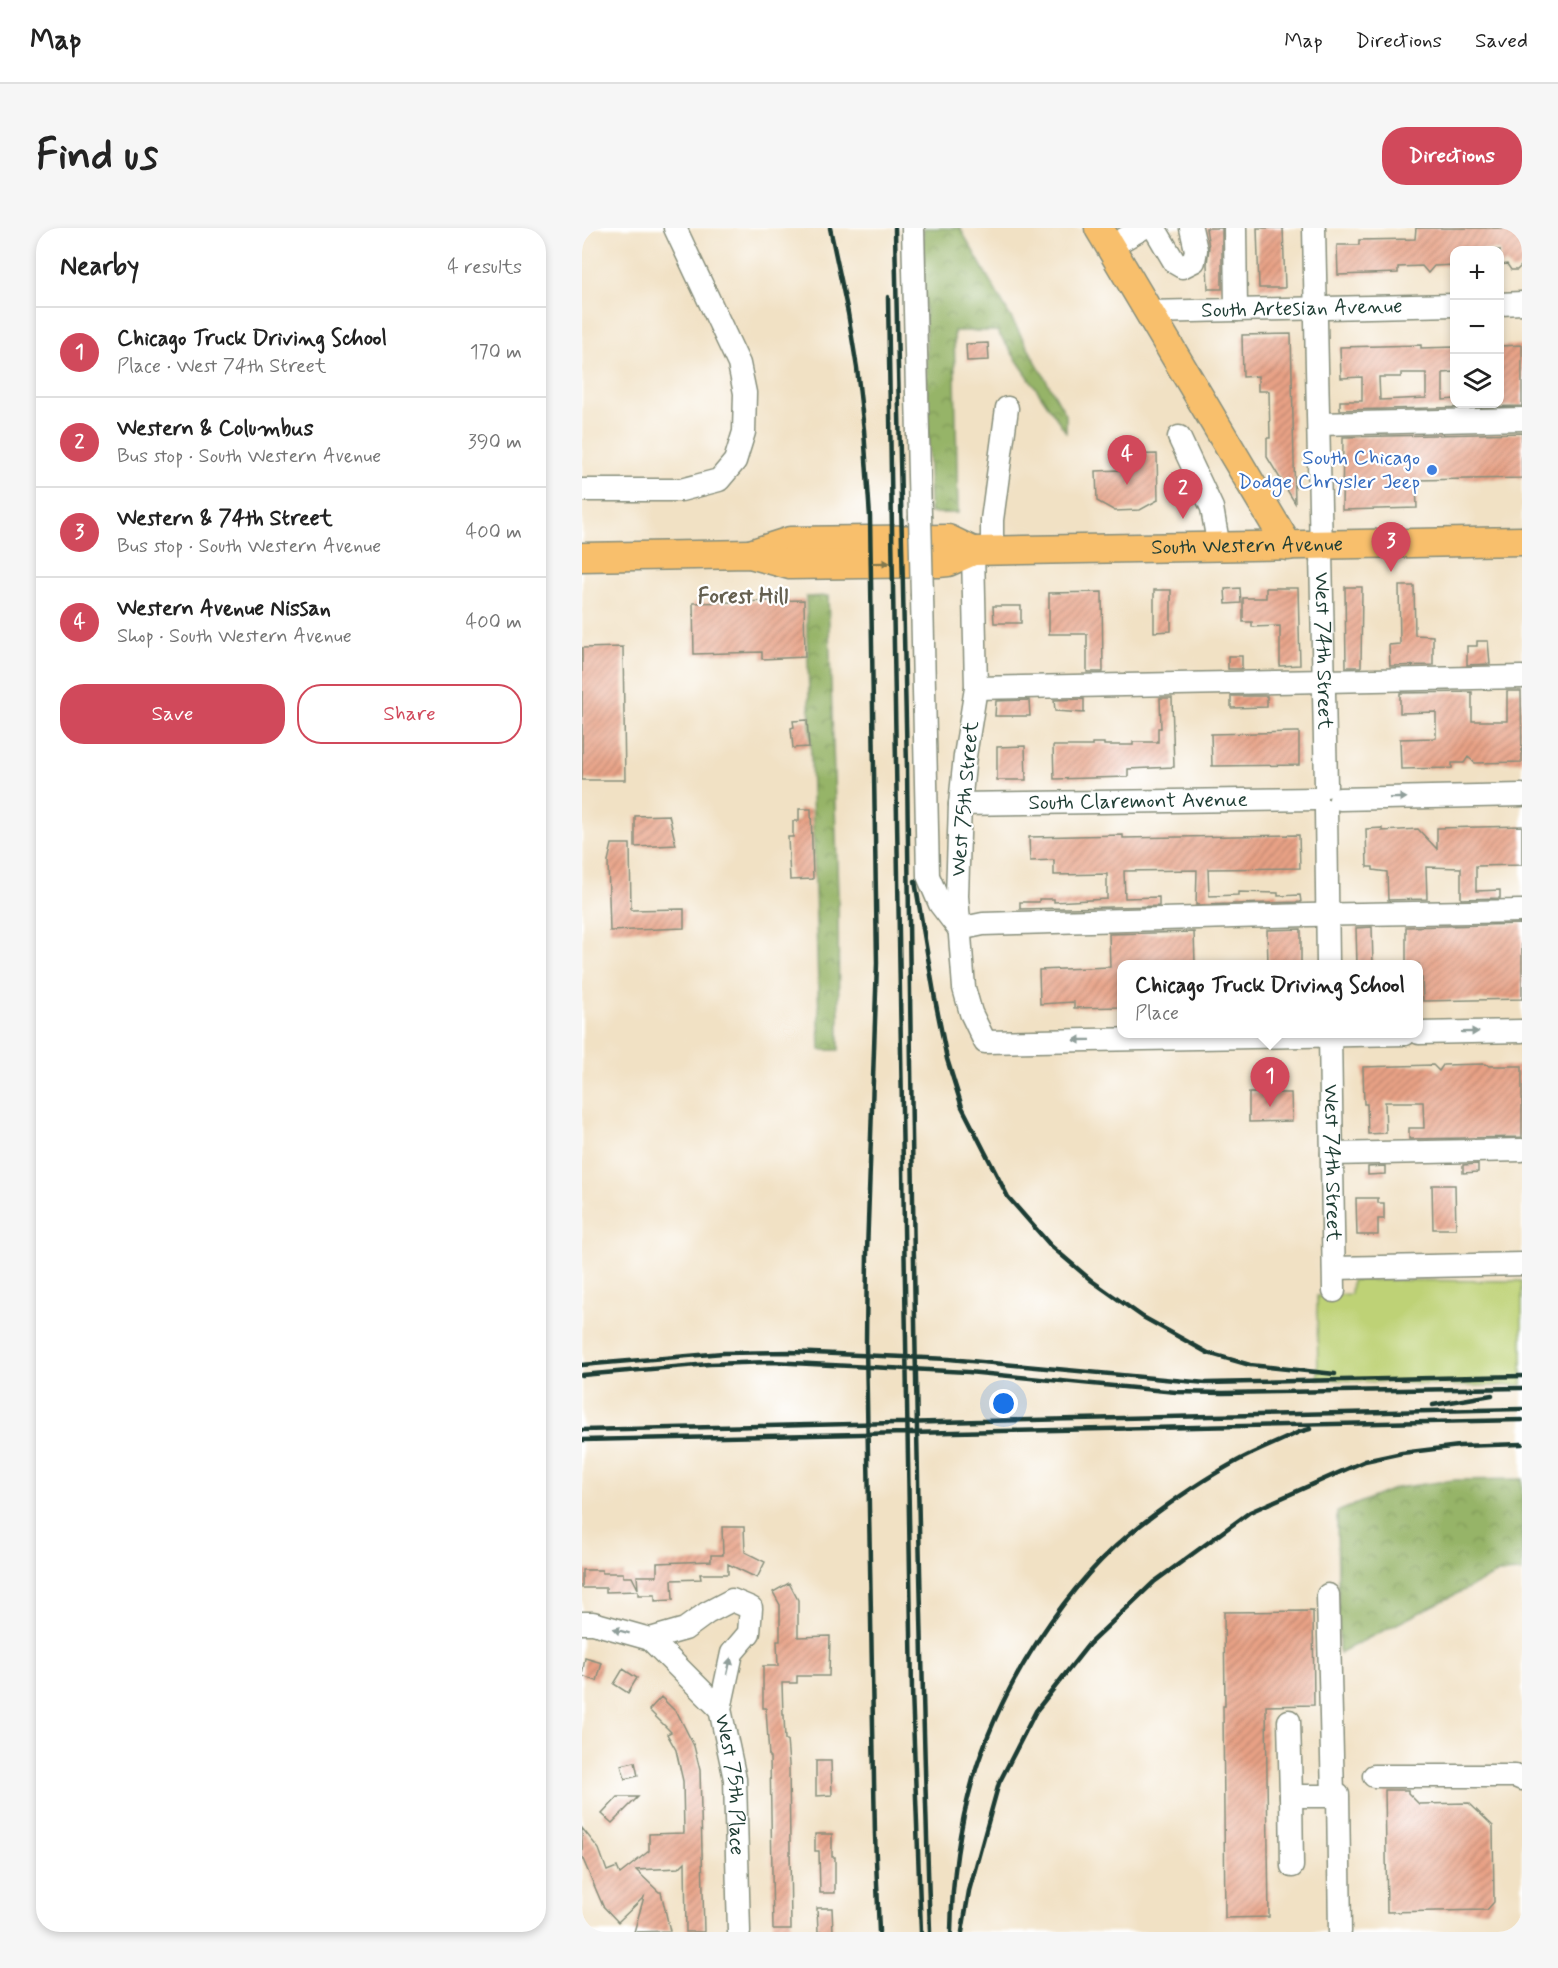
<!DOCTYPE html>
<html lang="en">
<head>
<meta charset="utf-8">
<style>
  :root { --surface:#fff; --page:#f6f6f6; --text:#222; --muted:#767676; --line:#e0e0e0; --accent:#d1495b }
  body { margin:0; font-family:Mynerve,sans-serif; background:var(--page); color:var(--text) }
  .controls { position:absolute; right:18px; top:18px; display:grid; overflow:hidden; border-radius:12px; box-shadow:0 3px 9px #0003 }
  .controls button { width:54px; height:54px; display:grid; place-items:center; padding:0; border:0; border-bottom:2px solid var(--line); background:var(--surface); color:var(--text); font:30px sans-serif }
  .you { position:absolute; left:422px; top:1176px; width:21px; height:21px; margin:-15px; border:4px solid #fff; border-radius:50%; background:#1a73e8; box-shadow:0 0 0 9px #1a73e833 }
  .badge { display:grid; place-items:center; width:39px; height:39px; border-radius:50%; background:var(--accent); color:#fff; font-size:20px; font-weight:700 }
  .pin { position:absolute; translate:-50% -50px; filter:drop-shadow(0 2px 3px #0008) }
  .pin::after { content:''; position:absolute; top:32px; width:21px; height:18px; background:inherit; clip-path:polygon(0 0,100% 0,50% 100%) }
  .popup { position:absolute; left:535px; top:732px; width:306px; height:78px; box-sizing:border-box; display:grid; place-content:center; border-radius:12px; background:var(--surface); filter:drop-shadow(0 2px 4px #0005); font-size:20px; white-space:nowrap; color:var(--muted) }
  .popup b { font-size:22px; color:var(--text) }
  .popup::after { content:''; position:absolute; left:50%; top:100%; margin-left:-12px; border:12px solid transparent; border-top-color:var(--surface) }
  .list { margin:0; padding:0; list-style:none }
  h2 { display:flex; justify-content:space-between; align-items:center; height:78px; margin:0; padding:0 24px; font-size:26px }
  h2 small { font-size:20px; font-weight:400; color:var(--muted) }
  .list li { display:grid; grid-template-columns:39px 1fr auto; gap:18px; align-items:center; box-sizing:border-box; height:90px; padding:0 24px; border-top:2px solid var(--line) }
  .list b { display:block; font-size:22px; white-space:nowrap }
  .list p { margin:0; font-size:20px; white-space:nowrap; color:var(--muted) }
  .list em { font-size:20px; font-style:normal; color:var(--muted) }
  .actions { display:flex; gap:12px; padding:18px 24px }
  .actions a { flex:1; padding:14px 0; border:2px solid var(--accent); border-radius:24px; text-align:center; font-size:21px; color:var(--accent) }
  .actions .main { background:var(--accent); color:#fff }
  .icon { flex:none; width:33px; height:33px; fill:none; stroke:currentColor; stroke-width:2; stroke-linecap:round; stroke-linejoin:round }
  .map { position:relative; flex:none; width:940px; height:1704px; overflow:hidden; border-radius:24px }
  header { display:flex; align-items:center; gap:36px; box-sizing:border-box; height:84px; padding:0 30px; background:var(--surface); border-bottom:2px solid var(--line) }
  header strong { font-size:28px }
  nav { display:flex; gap:33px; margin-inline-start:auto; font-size:21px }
  .intro { display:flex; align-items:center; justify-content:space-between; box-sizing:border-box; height:144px; padding:0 36px }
  h1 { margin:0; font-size:42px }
  .button { padding:15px 27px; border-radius:24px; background:var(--accent); color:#fff; font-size:21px; font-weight:700 }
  main { display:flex; gap:36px; padding:0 36px }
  aside { flex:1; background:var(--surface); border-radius:24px; box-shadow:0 3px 9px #0003 }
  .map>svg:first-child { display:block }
</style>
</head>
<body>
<header>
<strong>Map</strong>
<nav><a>Map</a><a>Directions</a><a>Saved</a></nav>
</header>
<div class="intro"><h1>Find us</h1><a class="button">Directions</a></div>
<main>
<aside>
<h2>Nearby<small>4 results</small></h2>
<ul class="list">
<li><span class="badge">1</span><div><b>Chicago Truck Driving School</b><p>Place · West 74th Street</p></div><em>170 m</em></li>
<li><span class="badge">2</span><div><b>Western &amp; Columbus</b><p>Bus stop · South Western Avenue</p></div><em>390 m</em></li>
<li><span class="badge">3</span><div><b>Western &amp; 74th Street</b><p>Bus stop · South Western Avenue</p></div><em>400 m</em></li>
<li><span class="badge">4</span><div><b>Western Avenue Nissan</b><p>Shop · South Western Avenue</p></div><em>400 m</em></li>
</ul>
<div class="actions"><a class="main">Save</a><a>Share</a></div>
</aside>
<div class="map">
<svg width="940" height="1704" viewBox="0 0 940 1704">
  <defs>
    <pattern id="forest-crowns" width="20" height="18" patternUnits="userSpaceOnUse" patternTransform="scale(1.5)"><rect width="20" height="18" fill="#96b467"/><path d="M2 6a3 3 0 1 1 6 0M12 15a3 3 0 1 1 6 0" fill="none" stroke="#7a9456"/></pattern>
    <pattern id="building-hatch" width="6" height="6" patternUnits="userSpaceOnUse" patternTransform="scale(1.5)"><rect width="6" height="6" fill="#e8a185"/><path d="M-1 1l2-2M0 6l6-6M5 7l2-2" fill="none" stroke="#bb846e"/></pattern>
  </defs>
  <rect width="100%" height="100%" fill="#fff"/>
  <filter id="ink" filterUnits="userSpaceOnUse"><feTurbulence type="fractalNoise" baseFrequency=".0167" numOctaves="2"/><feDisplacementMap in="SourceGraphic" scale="12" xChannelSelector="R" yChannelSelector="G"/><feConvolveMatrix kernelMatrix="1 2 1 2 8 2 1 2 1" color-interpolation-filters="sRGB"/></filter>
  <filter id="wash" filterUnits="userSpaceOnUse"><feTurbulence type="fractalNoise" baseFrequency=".008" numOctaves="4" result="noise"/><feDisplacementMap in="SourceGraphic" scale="24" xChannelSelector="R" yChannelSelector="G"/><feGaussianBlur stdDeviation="1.35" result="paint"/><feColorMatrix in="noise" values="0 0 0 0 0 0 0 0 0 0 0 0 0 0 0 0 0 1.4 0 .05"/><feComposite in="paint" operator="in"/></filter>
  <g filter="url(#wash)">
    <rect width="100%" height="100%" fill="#f1e1c4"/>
    <path fill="#bed276" stroke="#6e8855" stroke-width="1.5" d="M770 1052 940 1053V1157L885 1158 736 1151 735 1068 769 1066Z"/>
    <path fill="url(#forest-crowns)" stroke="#5a784e" stroke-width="1.5" d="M341 0H378L484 187V204L415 103H372L376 285H348Z
      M246 368 256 666 257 822H238L224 369Z
      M940 1251V1344L916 1345 757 1425 755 1284 814 1260 872 1252Z"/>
    <g id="blocks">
      <path fill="url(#building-hatch)" fill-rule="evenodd" d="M624 0H640V61H626L625 36 627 19Z
        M675 0H701L703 60H677Z
        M834 0H940V37L935 42H929L925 36 918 37V22H873V37L852 38 846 45 840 38 816 39V45L756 47 755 17H777V12L833 11Z
        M709 106 713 275 685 229V210H688L687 163H676V148L661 149 660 107Z
        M406 115 407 132 385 133 384 116Z
        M839 117V120L873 119V144L861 145V172L873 171V176H918V118L940 117V178L758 182V173H780V149L759 150 758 119ZM819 145H844V170L798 172 797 149H819Z
        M940 205V250L834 252 835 280 760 282 761 209Z
        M575 226 576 272 558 282 533 283 515 273 514 243 539 242 538 227Z
        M817 358H832L833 407 851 408V437L808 438 807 417 818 416Z
        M763 359H780L779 439H764Z
        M658 360 659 375 644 376 643 361Z
        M684 360H716L718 437 698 438V398L670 399V394H661V370H684Z
        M572 362H589V403L572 404Z
        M520 364 521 444H505V406H467V365Z
        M222 372 223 429 180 431V424L112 426 111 375Z
        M411 378H439V395H412Z
        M895 413H906L908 436 885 437V418H895Z
        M41 419 43 552H0V420Z
        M646 428H660V441H646Z
        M925 463H939L940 534 893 535 886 529 882 535H870V540L819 541 818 511 854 510V484L818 485V465L890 464V493H925Z
        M649 468H685V479L649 480Z
        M578 470H590L592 539 546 541V549L472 551 471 518H510V515H522V517H551V514H576V500H579Z
        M502 471V485L473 483 472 472Z
        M447 472 448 488H413L414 473Z
        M225 492 227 519 211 520 209 500 212 499 211 493Z
        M713 504H717V537L630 538 629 506Z
        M443 518 444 552H415V519Z
        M217 581H229L231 651 208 652 206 609H211V593H217Z
        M87 587 94 617 53 619V588Z
        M940 598V637L894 638V663L918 662V670L879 671V640L844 639 845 671 806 672 805 644 791 642V639H785L784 601 800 600V603L836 601 855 621V600Z
        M541 607V610L717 607 718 640 626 641 627 668 656 667V664L696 665V668L718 667 719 674 614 677 615 642 542 643 543 670 577 669V678L438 681V674H457V671H472V674L525 671V646L472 647V632L448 633 447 609Z
        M30 616H48L49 682 102 681V700L28 703 26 633Z
        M940 696V771L841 773 840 750H837V736H824V699Z
        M790 699 791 736H775L774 700Z
        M719 701V736H686L685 702Z
        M612 704 613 736H540V779L492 780V774L458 776 457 742 528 739 527 706Z
        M904 836 907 838H940V909L827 911V900H842L841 874H803L804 905 786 906 785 876H782L781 839 851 837 857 843 861 837Z
        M667 865H709L710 893 667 894Z
        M896 936V944L881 945V937Z
        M803 938V946L786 947V939Z
        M850 957H873L874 1001H851Z
        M774 970H796V975H802V991H796V1007H775Z
        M140 1299H162L163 1324 183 1334 175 1350 146 1336V1346H118L119 1351 90 1352 91 1372 73 1373V1367H56V1363L24 1364V1360H0V1342H20V1345H41V1349H50L56 1361 55 1348H75V1335L129 1333V1327H141Z
        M207 1355 216 1372V1409L248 1408 247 1448H215V1455H200L201 1487H202L203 1512H205L207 1536 209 1701H191L188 1529H187L184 1480H181V1438H196L195 1413H198V1377L191 1364Z
        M731 1383 732 1477 684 1478 687 1689 643 1690 641 1478H643L642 1384Z
        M3 1430 20 1435 15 1453 0 1448Z
        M41 1441 55 1450 46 1465 32 1456Z
        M79 1469 96 1486 112 1518 118 1542 122 1704H104L103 1634 97 1640 54 1642 77 1664H79L88 1703 52 1704 62 1669 36 1694 21 1678 0 1629V1600L17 1621 25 1643 35 1639 38 1646 67 1623V1606L102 1605 101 1553 94 1522 85 1506 89 1504 67 1482Z
        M234 1533H249L250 1567 234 1568Z
        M53 1534 56 1548 43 1551 39 1537Z
        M803 1562H826V1565L837 1576 887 1575 911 1598 912 1674 905 1682 805 1684Z
        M36 1569H56L30 1595 20 1586Z
        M233 1606H250V1629H253V1665H238L237 1623H233Z
        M235 1680H250L251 1704H236Z"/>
    </g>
  </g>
  <g filter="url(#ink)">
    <use href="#blocks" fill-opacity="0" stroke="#888f7c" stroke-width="1.5"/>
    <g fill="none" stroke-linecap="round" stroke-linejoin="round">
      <defs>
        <g id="minor">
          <path d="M331 0 338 288"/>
          <path d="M570 0 573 1 593 35 600 39 612 33 614 22 609 0"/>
          <path d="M653 0 654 82"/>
          <path id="s1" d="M732 0 744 558"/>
          <path d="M528 19 561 0"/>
          <path d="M918 76 940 75"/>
          <path id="s2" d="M567 84 873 77"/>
          <path d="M737 196 940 191"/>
          <path d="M597 209 630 280 637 320"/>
          <path d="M0 262H99L137 252 153 233 162 204 163 165 157 136 93 0"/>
          <path d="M391 323 394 460 383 528 378 576 375 668 382 760 389 785 403 814 823 806"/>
          <path d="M410 323V292L425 180"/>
          <path d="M340 368 346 648 358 676 377 701 401 696 725 687 940 683"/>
          <path d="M394 460 940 449"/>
          <path d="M758 571 940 567"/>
          <path id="s3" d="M378 576 734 571"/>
          <path d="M744 582 746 736"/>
          <path d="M837 805 940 803"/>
          <path id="s4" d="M748 806 752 1063"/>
          <path d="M750 926 940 922"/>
          <path d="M752 1040 940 1036"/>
          <path id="s5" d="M0 1395H11L68 1411 103 1401 125 1385 150 1372 169 1380 167 1405 150 1425 138 1481 153 1551 157 1704"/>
          <path d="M68 1411 138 1481"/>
          <path d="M707 1493 709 1568H751L746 1367"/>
          <path d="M792 1548H933L940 1551"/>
          <path d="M756 1567 758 1704"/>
          <path d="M709 1568 710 1638"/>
        </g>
        <g id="major">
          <path d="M517 0 706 318"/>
          <path d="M168 326 208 313 366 311 391 323"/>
          <path id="s6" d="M0 329 168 326 208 337 356 335 366 334 391 323 940 313"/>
        </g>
      </defs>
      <use href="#minor" stroke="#888f7c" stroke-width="25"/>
      <use href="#major" stroke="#888f7c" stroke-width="31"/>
      <use href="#minor" stroke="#fff" stroke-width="22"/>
      <use href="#major" stroke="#f8bf6c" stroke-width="28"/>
      <path stroke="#1f3d34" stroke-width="4.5" d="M248 0 266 85 275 140 282 202 288 289 295 735 285 1024 284 1118 293 1607 297 1704
        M313 0C316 180 322 360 325 539 330 928 335 1316 348 1704
        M306 69 330 1462 339 1704
        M333 653 353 771 365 831 380 879 426 969 469 1018 510 1053 561 1089 626 1125 668 1137 753 1146
        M0 1137 141 1125 209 1124 367 1131 624 1155 940 1148
        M0 1147 127 1136 190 1134 386 1144 594 1164 641 1165 940 1160
        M851 1177 910 1167
        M0 1202 940 1181
        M0 1212 940 1192
        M369 1704C370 1653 377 1600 391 1551 418 1459 484 1354 560 1296 590 1273 622 1251 655 1233 675 1222 697 1214 717 1204L728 1201
        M380 1704 387 1663 417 1555 454 1483 507 1416 572 1354 668 1284 783 1233 820 1225 877 1218 940 1216"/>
      <defs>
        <path id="minor-bridge" d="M338 288 340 368"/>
      </defs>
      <use href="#minor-bridge" stroke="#888f7c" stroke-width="25" stroke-linecap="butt"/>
      <use href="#minor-bridge" stroke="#fff" stroke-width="22"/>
    </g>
    <defs><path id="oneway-solid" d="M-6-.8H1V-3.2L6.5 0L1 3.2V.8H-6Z" transform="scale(1.5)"/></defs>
    <use fill="#81784d" href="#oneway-solid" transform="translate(299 335) rotate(-1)"/>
    <g fill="#8f9e9a">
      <use href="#oneway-solid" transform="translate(816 570) rotate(-1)"/>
      <use href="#oneway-solid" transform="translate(888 804) rotate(-1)"/>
      <use href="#oneway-solid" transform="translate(500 812) rotate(179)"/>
      <use href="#oneway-solid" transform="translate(39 1403) rotate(-165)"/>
      <use href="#oneway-solid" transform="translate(147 1438) rotate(-77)"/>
    </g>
  </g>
  <circle fill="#3f7fe0" stroke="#fff" stroke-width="2" cx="850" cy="242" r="6"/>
  <g text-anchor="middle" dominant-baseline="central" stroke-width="4.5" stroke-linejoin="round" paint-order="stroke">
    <g font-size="21" fill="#1f3d34" stroke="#fff">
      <text stroke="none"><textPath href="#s2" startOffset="153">South Artesian Avenue</textPath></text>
      <text stroke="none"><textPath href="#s6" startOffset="669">South Western Avenue</textPath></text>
      <text stroke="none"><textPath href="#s1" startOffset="423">West 74th Street</textPath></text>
      <text transform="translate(383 571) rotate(-85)">West 75th Street</text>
      <text stroke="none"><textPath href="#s3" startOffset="178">South Claremont Avenue</textPath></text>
      <text stroke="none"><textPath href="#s4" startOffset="129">West 74th Street</textPath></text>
      <text stroke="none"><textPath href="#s5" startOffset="368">West 75th Place</textPath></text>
    </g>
    <g font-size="21" fill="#366cbe" stroke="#fff" text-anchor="end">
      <text x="838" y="230">South Chicago<tspan x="838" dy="24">Dodge Chrysler Jeep</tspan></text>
    </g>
    <g font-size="22" font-weight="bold" fill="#656050" stroke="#fff">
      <text x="161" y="369">Forest Hill</text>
    </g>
  </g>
</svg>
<div class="controls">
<button>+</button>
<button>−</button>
<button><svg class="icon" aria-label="layers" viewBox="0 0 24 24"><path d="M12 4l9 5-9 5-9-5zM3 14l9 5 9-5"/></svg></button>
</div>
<div class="you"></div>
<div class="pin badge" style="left:688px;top:879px">1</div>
<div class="popup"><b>Chicago Truck Driving School</b>Place</div>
<div class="pin badge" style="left:601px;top:291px">2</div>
<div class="pin badge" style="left:809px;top:344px">3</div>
<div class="pin badge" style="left:545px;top:257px">4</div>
</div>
</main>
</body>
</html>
